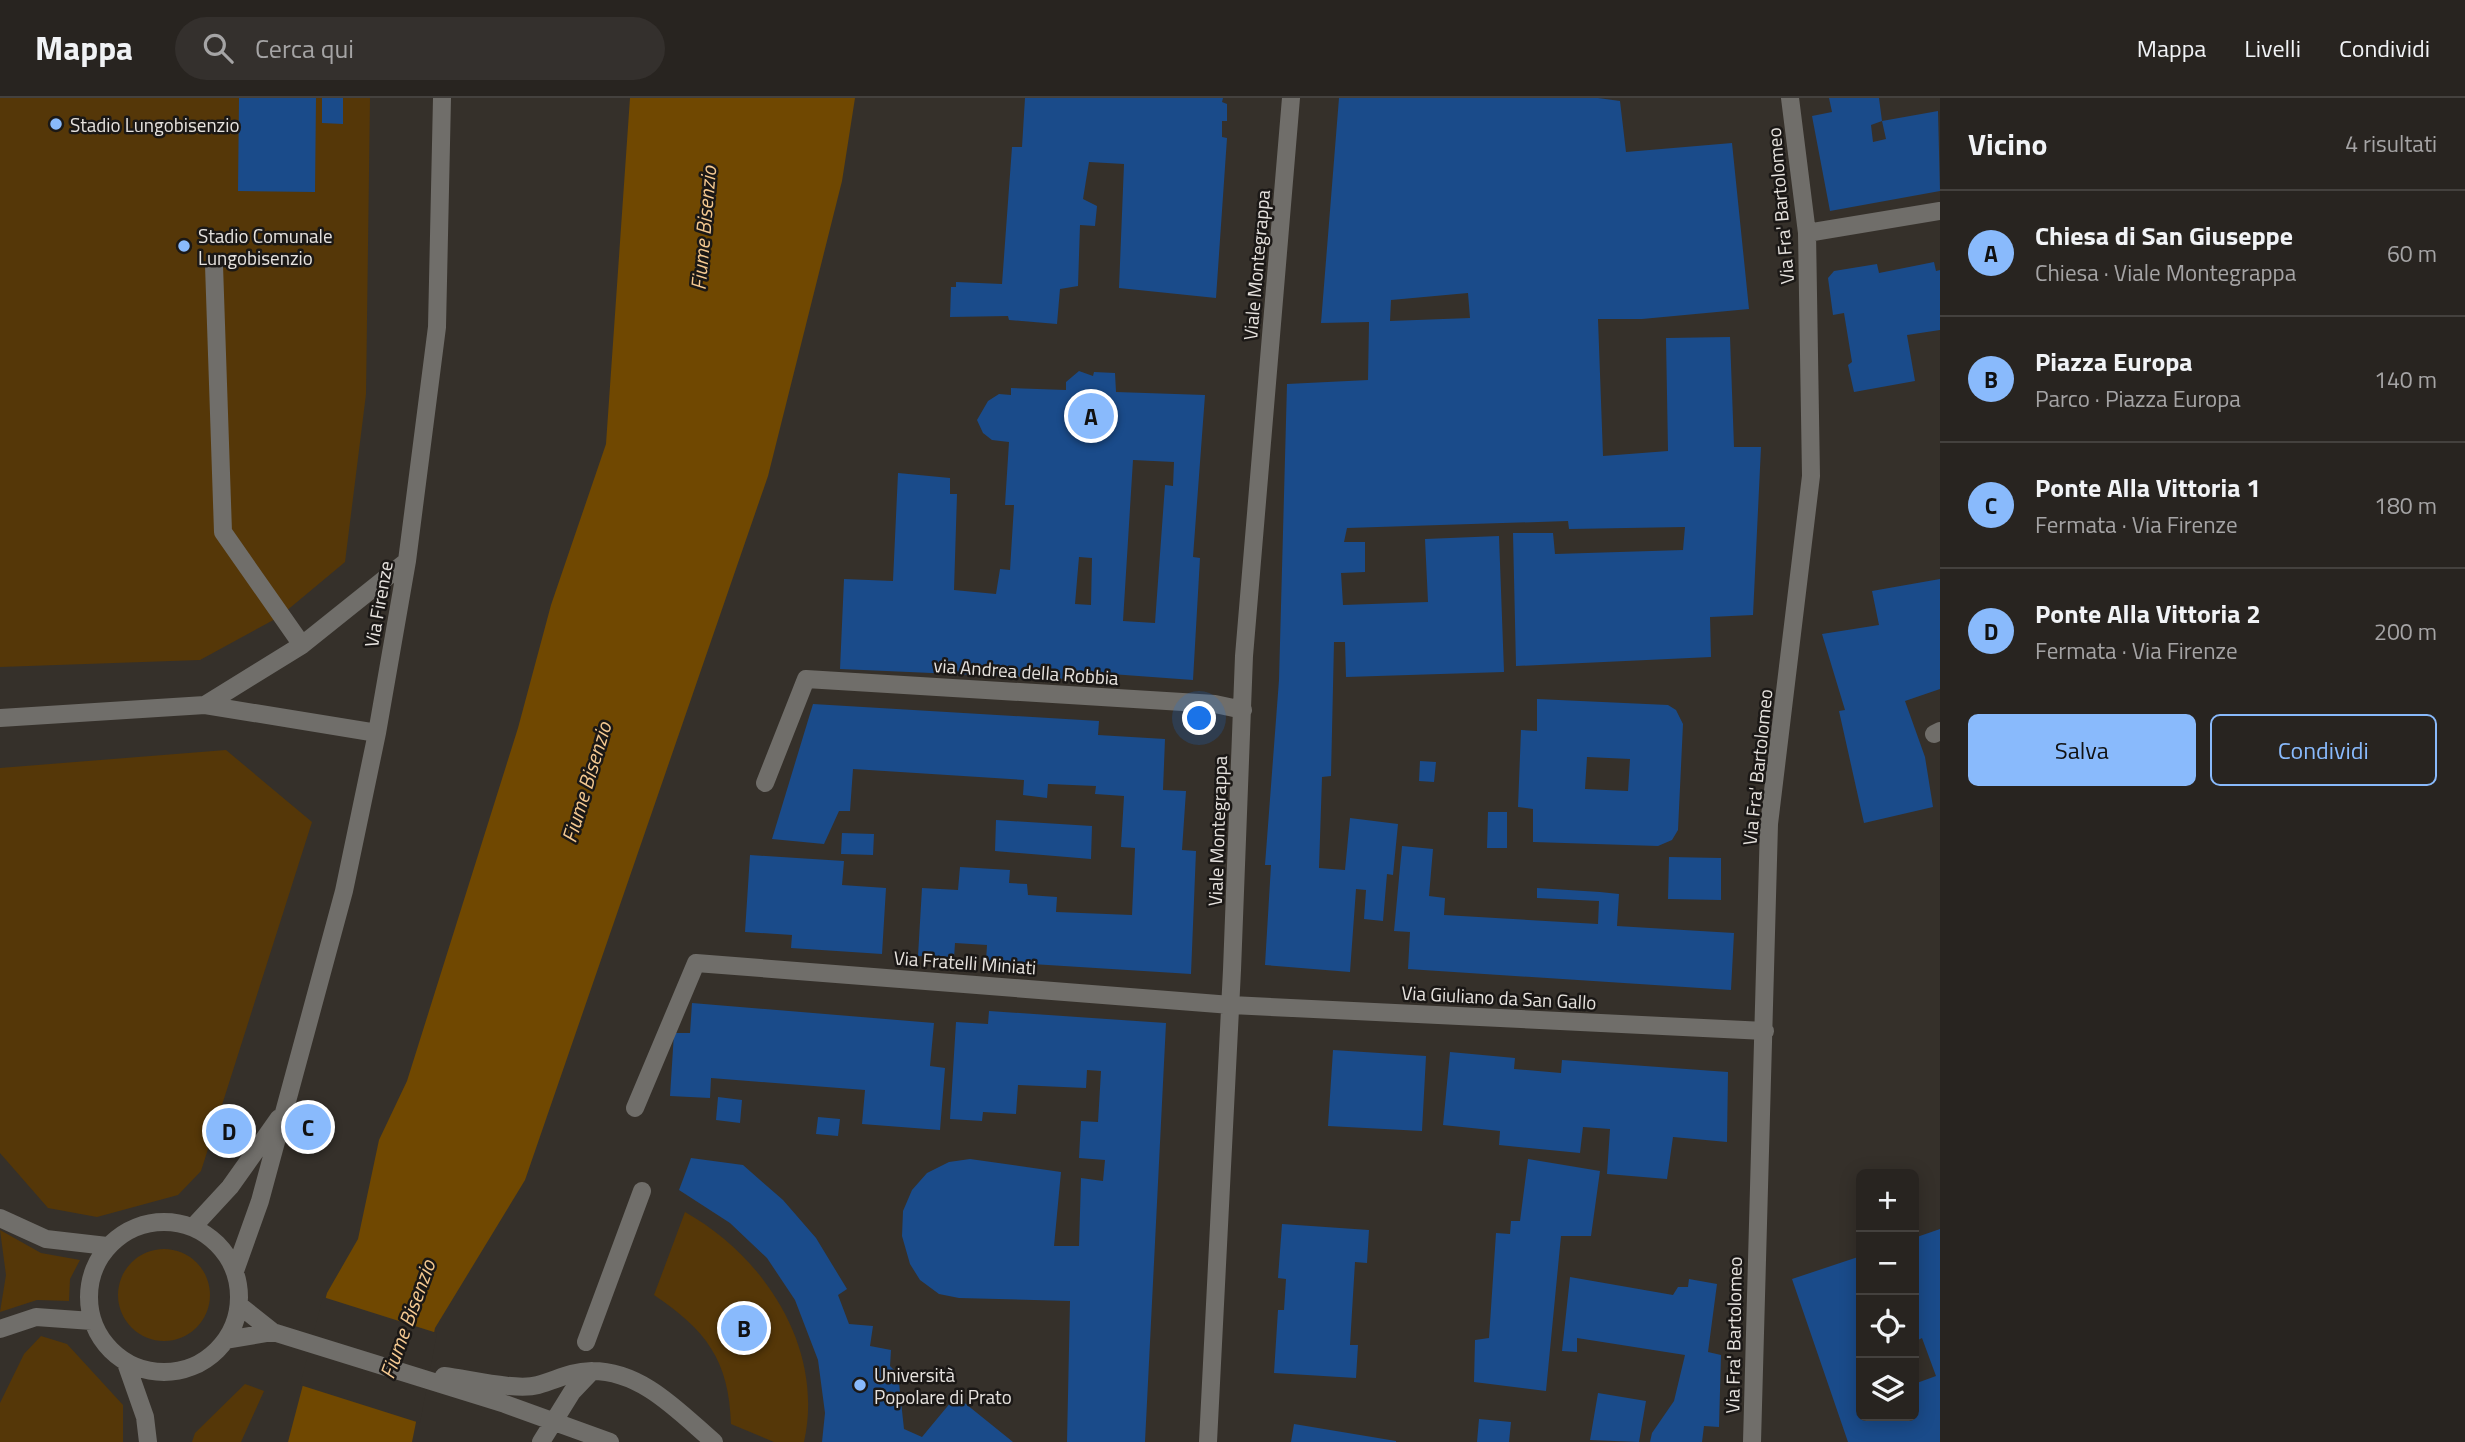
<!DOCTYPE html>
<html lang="it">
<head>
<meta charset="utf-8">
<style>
  :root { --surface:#282420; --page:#34302d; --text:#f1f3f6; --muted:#a5a4a5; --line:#44413e; --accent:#89bafc }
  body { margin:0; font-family:"Titillium Web",sans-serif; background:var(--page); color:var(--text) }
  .controls { position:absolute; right:21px; bottom:21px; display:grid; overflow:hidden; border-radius:10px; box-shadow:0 4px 18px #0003 }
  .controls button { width:63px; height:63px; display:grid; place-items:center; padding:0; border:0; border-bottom:2px solid var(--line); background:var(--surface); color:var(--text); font:35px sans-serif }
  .you { position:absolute; left:1200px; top:621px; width:24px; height:24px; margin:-18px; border:5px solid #fff; border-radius:50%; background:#1a73e8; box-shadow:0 0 0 10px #1a73e833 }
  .badge { display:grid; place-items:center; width:46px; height:46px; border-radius:50%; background:var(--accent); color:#111; font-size:23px; font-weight:700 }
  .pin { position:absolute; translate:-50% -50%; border:4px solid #fff; box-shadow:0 2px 7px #0006 }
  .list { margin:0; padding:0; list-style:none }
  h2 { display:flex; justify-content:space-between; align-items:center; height:91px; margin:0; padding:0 28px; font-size:30px }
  h2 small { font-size:23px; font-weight:400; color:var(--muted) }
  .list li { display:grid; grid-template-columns:46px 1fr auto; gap:21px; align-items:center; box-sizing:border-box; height:126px; padding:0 28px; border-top:2px solid var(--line) }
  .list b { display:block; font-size:26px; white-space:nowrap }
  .list p { margin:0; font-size:23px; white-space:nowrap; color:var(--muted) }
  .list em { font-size:23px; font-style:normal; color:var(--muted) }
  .actions { display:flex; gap:14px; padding:21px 28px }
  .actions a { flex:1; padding:16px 0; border:2px solid var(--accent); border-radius:10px; text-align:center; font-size:24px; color:var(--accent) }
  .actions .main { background:var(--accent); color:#111 }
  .icon { flex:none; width:38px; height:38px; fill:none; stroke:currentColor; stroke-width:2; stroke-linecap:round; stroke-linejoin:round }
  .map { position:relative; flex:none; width:1940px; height:1344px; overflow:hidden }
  header { display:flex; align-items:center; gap:42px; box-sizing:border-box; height:98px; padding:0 35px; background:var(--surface); border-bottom:2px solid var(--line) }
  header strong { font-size:33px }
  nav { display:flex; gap:38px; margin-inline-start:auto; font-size:24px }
  .search { width:490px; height:63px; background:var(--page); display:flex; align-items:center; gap:18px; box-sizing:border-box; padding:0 24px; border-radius:38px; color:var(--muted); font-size:26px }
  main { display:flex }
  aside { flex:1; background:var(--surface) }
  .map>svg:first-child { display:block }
</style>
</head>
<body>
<header>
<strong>Mappa</strong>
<div class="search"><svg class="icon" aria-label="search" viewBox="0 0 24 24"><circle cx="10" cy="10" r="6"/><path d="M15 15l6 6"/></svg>Cerca qui</div>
<nav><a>Mappa</a><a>Livelli</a><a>Condividi</a></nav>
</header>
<main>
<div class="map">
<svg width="1940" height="1344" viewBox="0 0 1940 1344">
  <rect width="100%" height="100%" fill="#35302a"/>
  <path fill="#553708" d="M0 0H370L366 296 345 464 279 519 200 562 0 569Z
    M226 652 312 724 201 1073 178 1097 97 1119 48 1110 0 1055V670Z
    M685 1114C764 1158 825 1250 804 1344H774L731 1326C729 1262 706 1232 654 1197Z
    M0 1132 41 1155 80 1162 70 1181 69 1203 37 1202 0 1214 6 1177Z
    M118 1197a46 46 0 1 1 92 0a46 46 0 1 1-92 0Z
    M41 1238 67 1246 123 1307V1344H0V1305L24 1256Z
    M245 1286 264 1293 241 1344H192L195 1335Z"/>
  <path fill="#704801" d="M630 0H855L842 83 768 378 525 1082 435 1230 412 1344H288L327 1195 358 1141 379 1042 407 983 518 630 551 507 606 346Z"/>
  <path fill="#35302a" d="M323 1199 437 1235 420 1325 300 1287Z"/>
  <path fill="#1a4b8a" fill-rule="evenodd" d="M239 0H316L315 94 238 93Z
    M322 0H343V26L322 25Z
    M1025 0H1223L1222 4 1227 6V23H1222V39L1227 40 1216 200 1119 190 1124 66 1089 64 1083 101 1097 108 1095 128 1080 127 1078 188 1060 191 1057 226 1009 222 1008 218 950 219 951 189H956V184L1002 186 1012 49H1022Z
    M1339 0H1598L1620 3 1626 54 1732 45 1749 211 1642 221H1598L1603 358 1668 353 1666 240 1730 239 1734 349H1761L1753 517 1710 519 1711 559 1516 568 1513 435H1553L1555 456 1683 452 1685 429 1569 431 1568 423 1347 430 1344 444H1365V474L1341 475 1343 507 1428 504 1425 441 1499 438 1504 574 1346 579 1345 544H1334L1331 678 1322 679 1319 770 1345 772 1350 720 1398 726 1393 777 1387 776 1383 823 1364 821 1366 792 1356 791 1350 874 1265 867 1271 767H1265L1279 582 1287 286 1368 282 1369 224 1321 225ZM1468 195 1470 220 1390 223 1391 202Z
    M1829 0H1879L1882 23 1871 27 1873 44 1886 41 1882 23 1938 13 1940 93 1830 113 1812 18 1832 14Z
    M1934 164 1936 173 1940 172V232L1907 237 1915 283 1854 294 1848 267 1852 264 1844 215 1833 217 1828 180 1834 173 1877 166 1879 175Z
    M1079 273 1093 278 1094 274 1115 275 1116 294 1205 297 1193 459 1200 460 1193 582 1070 573 1069 581 840 571 844 481 893 483 898 375 950 380V396H957L954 492 996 496 1000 471 1010 472 1014 407H1005L1009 344 992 342 983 335 977 322 988 303 999 296 1011 297V290L1066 292V284ZM1133 362 1174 364 1173 388 1165 387 1155 525 1123 523ZM1079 459 1092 460 1091 507 1075 506Z
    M1940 481V591L1905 603 1925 659 1933 709 1864 725 1839 613 1845 612 1822 536 1879 527 1872 493Z
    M1537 601 1668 607 1676 612 1683 626 1678 732 1672 742 1658 748 1533 744V711L1518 709 1521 632 1537 633ZM1587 659 1630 661 1628 693 1585 691Z
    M813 606 1099 623 1098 637 1165 641 1163 692 1186 693 1182 752 1196 753 1191 876 986 863 987 847 955 845 954 860 918 858 922 790 958 792 960 769 1010 772 1009 785 1027 786 1028 797 1057 799 1056 814 1132 817 1135 750 1121 749 1124 698 1095 696 1096 688 1048 686 1047 700 1023 697 1024 682 853 671 850 713H839L824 746 772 741Z
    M1420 663 1436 664 1434 684 1419 683Z
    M1488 714H1507V750H1487Z
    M996 722 1092 728 1091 761 995 753Z
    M842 735 874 736 873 757 841 756Z
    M1402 748 1433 751 1429 798 1445 800 1444 817 1598 826 1599 803 1537 800V790L1600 794 1619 796 1617 828 1734 835 1731 892 1408 871 1410 834 1394 833Z
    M750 757 844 763 842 787 886 790 882 856 791 850 792 837 745 834Z
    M1669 759 1721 760V802L1668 801Z
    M692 905 934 925 930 968 945 970 940 1032 862 1026 865 992 711 980 710 1000 670 998 674 935H690Z
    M989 913 1166 925 1145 1344H1067L1070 1203 959 1200 939 1196 920 1182 910 1166 902 1138 903 1113 912 1092 927 1075 949 1064 970 1061 1061 1074 1054 1148H1079L1081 1080 1103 1083 1105 1062 1079 1060 1081 1023 1098 1024 1101 973 1087 972 1086 990 1018 987 1016 1016 983 1014 982 1023 950 1021 956 924 988 926Z
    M1333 952 1426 958 1422 1033 1328 1028Z
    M1450 954 1515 960 1514 971 1561 975 1562 962 1728 974 1727 1044 1673 1039 1667 1081 1607 1076 1610 1031 1583 1029 1580 1055 1499 1047 1500 1033 1443 1027Z
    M718 999 742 1002 740 1025 716 1022Z
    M818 1019 840 1021 838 1038 816 1036Z
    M691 1060 743 1067 783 1102 816 1140 847 1191 838 1197 849 1226 873 1228 870 1248 891 1252 890 1268 898 1276 904 1331 922 1339 956 1298 1013 1344H822L825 1315 818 1262 795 1202 767 1160 730 1125 679 1092Z
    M1528 1061 1600 1073 1591 1138H1561L1546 1293 1474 1284 1475 1242 1489 1240 1496 1135 1510 1136 1511 1123H1520Z
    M1282 1126 1369 1132 1367 1165 1355 1164 1350 1247H1358L1356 1280 1274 1275 1278 1212H1284L1286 1181 1278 1180Z
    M1940 1131V1344H1848L1792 1181 1861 1158V1318H1914V1286L1936 1278 1922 1240 1914 1244V1140Z
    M1570 1179 1673 1197 1678 1189H1688L1689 1181 1717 1186 1708 1254 1721 1257 1719 1329 1704 1328 1702 1344H1650L1652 1335 1674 1303 1685 1257 1577 1240V1254L1562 1253Z
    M1598 1295 1646 1303 1639 1344 1590 1342Z
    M1479 1321 1511 1324 1509 1344H1477Z
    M1294 1326 1396 1343V1344H1291Z"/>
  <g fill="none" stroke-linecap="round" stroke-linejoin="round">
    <path stroke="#706e6a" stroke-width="18" d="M1807 135 1940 113
      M214 167 223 434 302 547
      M205 607 302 547 407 463
      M0 620 205 607 377 635
      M1934 636 1940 633
      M765 685 806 581 1215 606 1243 612
      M635 1010 696 865 1231 907 1765 933
      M0 1120 46 1141 107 1148
      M89 1199a75 75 0 1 1 150 0a75 75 0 1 1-150 0Z
      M193 1129 230 1089 279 1020
      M235 1173 260 1103 344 793 377 635 407 463 437 229 442 0
      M239 1207 273 1234 505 1306 610 1344
      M0 1231 36 1219 92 1223
      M226 1242 273 1234
      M586 1244 642 1093
      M126 1265 145 1319 148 1344
      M444 1278C469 1281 516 1293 538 1287 559 1281 569 1274 592 1273
      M541 1344 572 1294 592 1273C642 1273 678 1313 714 1344
      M1208 1344 1232 872 1244 558 1291 0
      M1752 1344 1769 726 1811 378 1807 135 1790 0"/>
  </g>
  <g fill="#89bafc" stroke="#1b1816" stroke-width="2.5">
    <circle cx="56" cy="26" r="7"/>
    <circle cx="184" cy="148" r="7"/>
    <circle cx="860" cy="1287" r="7"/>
  </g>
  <g text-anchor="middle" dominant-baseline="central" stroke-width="5" stroke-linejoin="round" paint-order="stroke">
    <g font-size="19" fill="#e7e3df" stroke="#1b1816" text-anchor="start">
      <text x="70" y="26">Stadio Lungobisenzio</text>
      <text x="198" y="137">Stadio Comunale<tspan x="198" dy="22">Lungobisenzio</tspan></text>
      <text x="874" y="1276">Università<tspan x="874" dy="22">Popolare di Prato</tspan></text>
    </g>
    <g font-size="19" fill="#e7e3df" stroke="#1b1816">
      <text transform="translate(1780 108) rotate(-95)">Via Fra' Bartolomeo</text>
      <text transform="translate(1256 167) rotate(-85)">Viale Montegrappa</text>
      <text transform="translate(378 506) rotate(-80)">Via Firenze</text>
      <text transform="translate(1026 573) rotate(4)">via Andrea della Robbia</text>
      <text transform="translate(1757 669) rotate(-84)">Via Fra' Bartolomeo</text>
      <text transform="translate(1217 733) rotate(-88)">Viale Montegrappa</text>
      <text transform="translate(965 864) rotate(4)">Via Fratelli Miniati</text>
      <text transform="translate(1499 899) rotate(3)">Via Giuliano da San Gallo</text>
      <text transform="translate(1733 1237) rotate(-89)">Via Fra' Bartolomeo</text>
    </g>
    <g font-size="21" font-style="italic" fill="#f5c991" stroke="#1b1816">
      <text transform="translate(703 130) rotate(-85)">Fiume Bisenzio</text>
      <text transform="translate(586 684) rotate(-73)">Fiume Bisenzio</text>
      <text transform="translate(407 1221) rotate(-70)">Fiume Bisenzio</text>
    </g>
  </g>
</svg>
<div class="controls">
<button>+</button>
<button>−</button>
<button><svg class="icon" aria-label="locate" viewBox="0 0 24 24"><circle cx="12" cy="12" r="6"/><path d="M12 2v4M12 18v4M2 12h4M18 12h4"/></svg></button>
<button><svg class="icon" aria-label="layers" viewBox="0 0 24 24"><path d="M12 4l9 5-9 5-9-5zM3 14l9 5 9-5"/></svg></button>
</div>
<div class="you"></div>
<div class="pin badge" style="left:1091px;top:318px">A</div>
<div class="pin badge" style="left:744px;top:1230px">B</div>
<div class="pin badge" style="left:308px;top:1029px">C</div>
<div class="pin badge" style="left:229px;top:1033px">D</div>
</div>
<aside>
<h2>Vicino<small>4 risultati</small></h2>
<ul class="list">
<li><span class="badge">A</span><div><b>Chiesa di San Giuseppe</b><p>Chiesa · Viale Montegrappa</p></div><em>60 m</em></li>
<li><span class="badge">B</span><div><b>Piazza Europa</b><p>Parco · Piazza Europa</p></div><em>140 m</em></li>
<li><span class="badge">C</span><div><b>Ponte Alla Vittoria 1</b><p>Fermata · Via Firenze</p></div><em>180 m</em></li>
<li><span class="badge">D</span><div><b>Ponte Alla Vittoria 2</b><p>Fermata · Via Firenze</p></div><em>200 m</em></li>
</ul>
<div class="actions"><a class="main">Salva</a><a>Condividi</a></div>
</aside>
</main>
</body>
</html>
